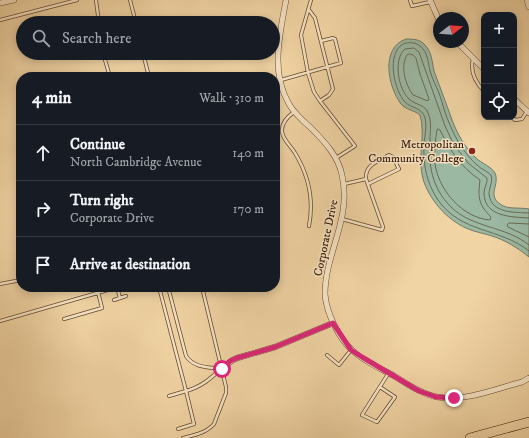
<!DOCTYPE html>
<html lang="en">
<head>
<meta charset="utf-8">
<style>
  :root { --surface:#171b24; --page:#20242c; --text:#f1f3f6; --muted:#9ea1a6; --line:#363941 }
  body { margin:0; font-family:"IM FELL DW Pica",serif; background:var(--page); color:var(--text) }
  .controls { position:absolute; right:12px; top:12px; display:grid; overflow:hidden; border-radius:8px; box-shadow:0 2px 10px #0003 }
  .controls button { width:36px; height:36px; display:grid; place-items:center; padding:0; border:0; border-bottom:1px solid var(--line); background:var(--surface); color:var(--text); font:20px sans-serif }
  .compass { position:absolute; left:433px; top:12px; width:36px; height:36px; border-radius:50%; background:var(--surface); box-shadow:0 2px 10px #0003; rotate:73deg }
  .stop { position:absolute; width:12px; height:12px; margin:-9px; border:3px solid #db2777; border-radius:50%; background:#fff }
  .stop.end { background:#db2777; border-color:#fff; box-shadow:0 1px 4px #0008 }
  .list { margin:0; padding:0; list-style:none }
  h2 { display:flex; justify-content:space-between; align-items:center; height:52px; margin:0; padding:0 16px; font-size:17px }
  h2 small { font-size:13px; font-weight:400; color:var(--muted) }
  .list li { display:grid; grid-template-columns:26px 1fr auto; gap:12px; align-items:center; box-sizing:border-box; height:56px; padding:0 16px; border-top:1px solid var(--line) }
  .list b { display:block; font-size:15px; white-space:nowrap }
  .list p { margin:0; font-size:13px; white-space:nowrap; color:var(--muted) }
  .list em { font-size:13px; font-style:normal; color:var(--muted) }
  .icon { flex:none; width:22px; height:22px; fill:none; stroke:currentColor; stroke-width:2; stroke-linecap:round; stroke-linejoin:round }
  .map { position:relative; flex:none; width:529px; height:438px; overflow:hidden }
  .search { position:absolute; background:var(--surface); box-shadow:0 2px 10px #0003; left:16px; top:16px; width:264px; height:44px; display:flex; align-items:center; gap:10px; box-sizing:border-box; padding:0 14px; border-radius:22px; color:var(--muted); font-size:15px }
  .panel { position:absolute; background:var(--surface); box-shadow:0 2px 10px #0003; left:16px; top:72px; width:264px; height:220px; border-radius:16px }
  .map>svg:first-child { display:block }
</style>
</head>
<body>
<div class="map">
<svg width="529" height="438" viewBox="0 0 529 438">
  <rect width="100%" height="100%" fill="#f1d4a4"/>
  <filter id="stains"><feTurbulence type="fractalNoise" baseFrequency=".005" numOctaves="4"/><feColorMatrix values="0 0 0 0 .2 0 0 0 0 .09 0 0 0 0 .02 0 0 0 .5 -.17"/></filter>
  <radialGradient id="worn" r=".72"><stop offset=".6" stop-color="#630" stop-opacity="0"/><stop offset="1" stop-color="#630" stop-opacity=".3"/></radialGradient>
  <path fill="#9bb8a3" stroke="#737965" d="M406 39C413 39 420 39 425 45 432 52 432 62 434 71 440 87 446 103 452 120 457 133 465 148 476 158 481 163 492 167 495 173 500 185 487 195 500 204 508 210 519 207 529 209V257C518 248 505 240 492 236 483 233 474 232 466 228 446 219 429 199 423 179 417 157 426 135 420 115 414 110 406 110 401 104 388 87 380 48 406 39Z"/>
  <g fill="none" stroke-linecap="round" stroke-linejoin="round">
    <path stroke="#6a6a56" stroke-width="1" d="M410 54 413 55 416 58 420 74 429 99 428 101 413 95C405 84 400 66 407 55Z
      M438 129 440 130C451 152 460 166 480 180 478 197 478 204 491 217L490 220C463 218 439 191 435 164 434 153 435 141 437 130Z
      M529 213C515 212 491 214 489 194 489 187 493 183 491 175 487 171 481 169 477 165 465 154 456 140 450 125 445 115 443 104 439 93 436 86 432 78 430 71 428 62 428 52 420 46 416 42 408 42 403 44 386 54 394 90 405 102 412 109 422 107 425 118 427 126 425 135 424 143 423 164 426 182 438 200 462 234 499 227 529 251
      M529 218C512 217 484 217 484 193 484 187 488 183 487 178L468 163 453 143 445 126 419 52 414 48 405 49C393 59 398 89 409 99 415 105 425 104 428 113 432 122 430 130 430 140 428 165 432 188 451 207 472 228 506 226 529 245
      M529 224 509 223 507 225 508 227 529 237"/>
    <defs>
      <path id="lane" d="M96 0 99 23
        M130 0 136 23
        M311 0 301 35 308 73 314 92 320 101 355 146 336 158
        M410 0 412 6 430 2
        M309 10 315 18 333 89 329 95 320 101
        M0 20 77 0
        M103 53 110 77
        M143 53 149 77
        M473 59C470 71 475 82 484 91
        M281 80 341 63 335 39 333 38 321 41
        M294 112C287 117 281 123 282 132 283 140 291 146 295 153 309 176 314 200 309 226
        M512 117 515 120 522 119 527 111
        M366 179C365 164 378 162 389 155L393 157 399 169 368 184
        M342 219 382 230 383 227 366 179 344 184
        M0 284 21 280
        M117 287 120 298
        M142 287H143
        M159 287 186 391 169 396
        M168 287 186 356C194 368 208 367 221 369
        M114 300 126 296
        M64 319 102 308 98 292
        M0 321 118 287
        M327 355 339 365 351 350
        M380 387 395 397 377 422 362 415 388 374
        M178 429 194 424 186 391C201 387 210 379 221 369
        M183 438C195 435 206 433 214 424L226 393V387L202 287"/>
      <path id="street" d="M286 0C280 34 270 72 289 104 294 113 303 121 311 128 325 142 338 156 342 175 352 219 325 253 325 294 326 312 339 339 352 350 364 362 382 369 396 377 409 385 422 394 437 397 465 402 495 389 522 382L529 378
        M430 0 439 20
        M527 0 529 7
        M0 3 14 0
        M457 42 484 69
        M514 99 529 113
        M222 369 231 361 237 358 275 347 333 323"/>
      <path id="highway" d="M470 438 529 422"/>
    </defs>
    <use href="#lane" stroke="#66492f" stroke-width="4"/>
    <use href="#street" stroke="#66492f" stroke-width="6"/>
    <use href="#highway" stroke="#381b08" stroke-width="10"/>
    <use href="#lane" stroke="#f6e3c4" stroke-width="2.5"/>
    <use href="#street" stroke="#f6e3c4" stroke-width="5"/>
    <use href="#highway" stroke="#f1d4a4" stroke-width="9"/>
  </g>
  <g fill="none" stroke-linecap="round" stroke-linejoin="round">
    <path stroke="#db2777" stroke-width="5" d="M222 369 230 361 237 358 275 347 333 323 351 350 362 357 419 391 436 397 454 398"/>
  </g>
  <circle fill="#8f2418" stroke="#f6e3c4" stroke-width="1.5" cx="472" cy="151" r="4"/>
  <g text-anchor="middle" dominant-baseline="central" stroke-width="3" stroke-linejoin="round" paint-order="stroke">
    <g font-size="12" fill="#381b08" stroke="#f6e3c4" text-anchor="end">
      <text x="464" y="144">Metropolitan<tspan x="464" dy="14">Community College</tspan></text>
    </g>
    <g font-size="12" fill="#381b08" stroke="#f6e3c4">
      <text transform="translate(326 238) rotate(-78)">Corporate Drive</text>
    </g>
  </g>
  <rect width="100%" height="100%" filter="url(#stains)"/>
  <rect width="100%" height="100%" fill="url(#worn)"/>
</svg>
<div class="controls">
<button>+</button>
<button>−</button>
<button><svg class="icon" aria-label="locate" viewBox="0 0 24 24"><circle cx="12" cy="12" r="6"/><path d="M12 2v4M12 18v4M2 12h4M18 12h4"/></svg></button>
</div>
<svg class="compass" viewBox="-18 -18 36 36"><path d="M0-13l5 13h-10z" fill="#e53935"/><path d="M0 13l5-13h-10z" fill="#9ea1a6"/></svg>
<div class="stop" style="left:222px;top:369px"></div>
<div class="stop end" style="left:454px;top:398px"></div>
<div class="search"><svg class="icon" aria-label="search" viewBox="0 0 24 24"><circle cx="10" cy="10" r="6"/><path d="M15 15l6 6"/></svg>Search here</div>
<section class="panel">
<h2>4 min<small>Walk · 310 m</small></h2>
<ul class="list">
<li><svg class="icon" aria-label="ahead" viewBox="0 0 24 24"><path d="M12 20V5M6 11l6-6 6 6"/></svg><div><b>Continue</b><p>North Cambridge Avenue</p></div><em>140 m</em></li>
<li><svg class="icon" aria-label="right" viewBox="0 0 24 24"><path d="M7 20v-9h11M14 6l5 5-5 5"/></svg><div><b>Turn right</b><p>Corporate Drive</p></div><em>170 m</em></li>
<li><svg class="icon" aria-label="arrive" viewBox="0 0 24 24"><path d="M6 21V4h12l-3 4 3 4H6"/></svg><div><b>Arrive at destination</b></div></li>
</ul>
</section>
</div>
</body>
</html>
